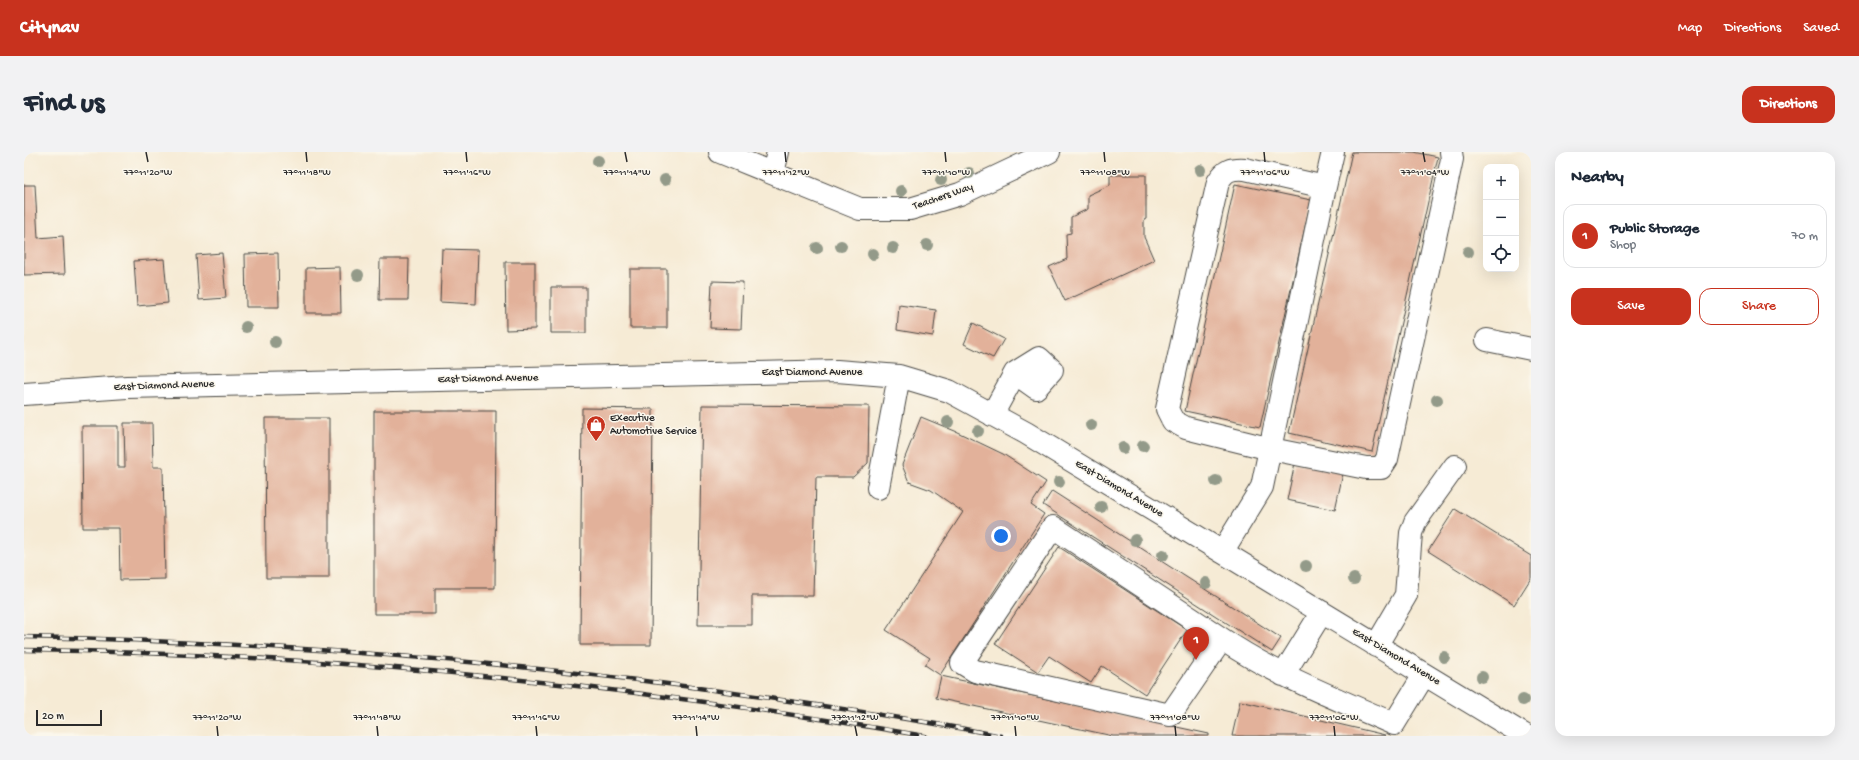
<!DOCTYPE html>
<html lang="en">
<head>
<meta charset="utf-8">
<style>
  :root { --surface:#fff; --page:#f2f2f3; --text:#1f2937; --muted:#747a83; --line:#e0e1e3; --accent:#c8321e }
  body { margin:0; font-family:"Gochi Hand",sans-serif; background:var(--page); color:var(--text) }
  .controls { position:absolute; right:12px; top:12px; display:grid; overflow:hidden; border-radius:8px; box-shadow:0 4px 16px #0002 }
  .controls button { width:36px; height:36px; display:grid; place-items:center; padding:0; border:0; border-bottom:1px solid var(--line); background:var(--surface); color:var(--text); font:20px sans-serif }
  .scale { position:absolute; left:12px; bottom:10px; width:66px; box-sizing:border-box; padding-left:4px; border:2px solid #2b2b2b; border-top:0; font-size:11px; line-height:14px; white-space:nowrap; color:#2b2b2b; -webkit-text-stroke:3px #fbf7ec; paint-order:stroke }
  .you { position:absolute; left:977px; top:384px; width:14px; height:14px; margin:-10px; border:3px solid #fff; border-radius:50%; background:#1a73e8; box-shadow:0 0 0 6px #1a73e833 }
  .badge { display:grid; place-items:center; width:26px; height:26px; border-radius:50%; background:var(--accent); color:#fff; font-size:13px; font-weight:700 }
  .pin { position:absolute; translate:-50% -33px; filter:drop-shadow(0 1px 2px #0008) }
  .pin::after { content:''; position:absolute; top:21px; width:14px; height:12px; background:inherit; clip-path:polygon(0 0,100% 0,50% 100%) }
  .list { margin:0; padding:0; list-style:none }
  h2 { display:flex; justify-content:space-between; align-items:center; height:52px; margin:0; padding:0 16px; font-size:17px }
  h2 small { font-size:13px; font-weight:400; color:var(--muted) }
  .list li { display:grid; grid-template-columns:26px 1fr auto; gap:12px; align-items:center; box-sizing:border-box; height:64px; margin:0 8px 8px; padding:0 8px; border:1px solid var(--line); border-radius:12px }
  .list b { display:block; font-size:15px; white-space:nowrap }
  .list p { margin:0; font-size:13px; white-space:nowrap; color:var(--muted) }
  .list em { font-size:13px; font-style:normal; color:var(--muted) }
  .actions { display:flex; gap:8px; padding:12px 16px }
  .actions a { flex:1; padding:9px 0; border:1px solid var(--accent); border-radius:12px; text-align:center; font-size:14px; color:var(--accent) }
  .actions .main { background:var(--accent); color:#fff }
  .icon { flex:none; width:22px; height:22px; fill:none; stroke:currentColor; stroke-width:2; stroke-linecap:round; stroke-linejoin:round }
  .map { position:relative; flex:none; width:1507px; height:584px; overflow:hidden; border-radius:12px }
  header { display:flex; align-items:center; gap:24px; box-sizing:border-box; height:56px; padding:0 20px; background:var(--accent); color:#fff }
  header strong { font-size:19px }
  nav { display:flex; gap:22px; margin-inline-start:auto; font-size:14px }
  .intro { display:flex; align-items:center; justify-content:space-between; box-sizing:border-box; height:96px; padding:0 24px }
  h1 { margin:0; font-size:28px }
  .button { padding:10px 18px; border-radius:12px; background:var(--accent); color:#fff; font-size:14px; font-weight:700 }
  main { display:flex; gap:24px; padding:0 24px }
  aside { flex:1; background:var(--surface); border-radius:12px; box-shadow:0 4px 16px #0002 }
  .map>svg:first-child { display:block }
</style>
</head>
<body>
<header>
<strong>Citynav</strong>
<nav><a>Map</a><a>Directions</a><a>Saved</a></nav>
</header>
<div class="intro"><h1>Find us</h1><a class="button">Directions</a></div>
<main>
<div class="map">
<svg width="1507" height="584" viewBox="0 0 1507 584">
  <rect width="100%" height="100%" fill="#fbf7ec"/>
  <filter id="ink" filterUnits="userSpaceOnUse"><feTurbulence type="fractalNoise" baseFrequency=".025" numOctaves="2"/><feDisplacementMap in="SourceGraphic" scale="8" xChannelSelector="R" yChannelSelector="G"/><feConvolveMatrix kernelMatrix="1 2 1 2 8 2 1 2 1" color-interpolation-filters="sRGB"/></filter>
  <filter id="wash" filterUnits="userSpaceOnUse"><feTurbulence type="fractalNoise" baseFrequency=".012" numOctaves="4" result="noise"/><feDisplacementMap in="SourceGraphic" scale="16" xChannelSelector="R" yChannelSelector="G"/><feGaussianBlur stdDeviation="0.9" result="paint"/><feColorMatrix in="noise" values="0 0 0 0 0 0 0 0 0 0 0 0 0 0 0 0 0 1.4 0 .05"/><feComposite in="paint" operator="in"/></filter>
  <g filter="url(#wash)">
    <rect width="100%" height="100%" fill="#f6ebd5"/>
    <g id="blocks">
      <path fill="#e2b19a" d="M1328 0H1390L1414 5 1348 300 1265 281Z
        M1086 23H1122V67L1120 68V85L1130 108 1041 149 1025 115 1043 107 1042 82 1047 81V65L1064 57V43L1086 33Z
        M1211 32 1287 48 1236 275 1161 259Z
        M0 33H11L14 86 39 84 41 122 0 123Z
        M418 97 454 98 452 152 416 150Z
        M198 101 202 146 175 148 172 103Z
        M254 101 255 155H222L221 102Z
        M140 107 144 151 113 154 110 109Z
        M356 107H385L384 148H355Z
        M481 110H511V177L482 178Z
        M316 115 317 161H282V116Z
        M606 117H643V176H606Z
        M688 129 719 130 717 177 686 176Z
        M527 135H562V181H527Z
        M875 153 912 158 909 184 873 178Z
        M949 171 980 187 969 206 940 192Z
        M678 253 845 254 844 311 829 325H792L789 444H728V473H674Z
        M558 256 629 257 627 493H556Z
        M350 259H472L471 436H411V462H350Z
        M897 265 931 279 979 302 1022 330 1007 353 1020 362 916 523 901 513 906 506 862 478 939 360 907 338 885 330 878 313Z
        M241 266H305V426H242Z
        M100 271H128L129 315H139L141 427 96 428 95 376H59L58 274H94V315H101Z
        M1271 311 1319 321 1311 358 1263 348Z
        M1028 339 1257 486 1248 500 1019 353Z
        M1431 357 1507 404V426L1490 453 1404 399Z
        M1035 395 1163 478 1121 542 1078 514 1067 531 1025 504 1014 520 971 492Z
        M917 524 1185 582V584H1089L912 546Z
        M1216 549 1361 583 1360 584H1208Z"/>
    </g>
  </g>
  <g filter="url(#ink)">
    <use href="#blocks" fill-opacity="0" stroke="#494844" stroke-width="1"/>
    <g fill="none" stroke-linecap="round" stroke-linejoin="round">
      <defs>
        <path id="minor" d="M696 0 836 57H886L936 42 1025 0
          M1309 0 1301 35 1221 17C1207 16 1201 18 1194 30L1143 257 1149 269 1162 276 1247 297 1342 316H1357L1363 307 1428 7 1427 0
          M749 21 754 0
          M1463 188 1507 197
          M0 242 103 235 730 221 813 219 875 224 925 239 1002 281 1502 584
          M968 263 991 221 1015 206 1028 218 1012 236 991 221
          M854 336 875 224
          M1198 400 1238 335 1301 35
          M1198 487 1146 563 951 519 938 511 1029 375 1198 487C1251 523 1311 546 1370 572L1400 523
          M1352 494 1382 443 1387 381 1391 370 1431 314
          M1259 523 1298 460"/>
      </defs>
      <use href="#minor" stroke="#494844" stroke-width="24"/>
      <use href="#minor" stroke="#fff" stroke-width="22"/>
      <defs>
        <path id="rail" d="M0 485C77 486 155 490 232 494 402 504 570 520 738 545 818 557 898 568 977 584
          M0 498C302 502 604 533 901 584"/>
      </defs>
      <use href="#rail" stroke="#2b2b2b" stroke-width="4.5"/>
      <use href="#rail" stroke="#fbf7ec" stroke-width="3" stroke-dasharray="9" stroke-linecap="butt"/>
    </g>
    <g fill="#939a89">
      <circle cx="574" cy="9" r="6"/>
      <circle cx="1176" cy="18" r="6"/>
      <circle cx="945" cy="21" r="6"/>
      <circle cx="641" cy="28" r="6"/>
      <circle cx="917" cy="28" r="6"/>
      <circle cx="877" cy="39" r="6"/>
      <circle cx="903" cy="93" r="6"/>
      <circle cx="817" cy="94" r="6"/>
      <circle cx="793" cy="96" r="6"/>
      <circle cx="869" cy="96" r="6"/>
      <circle cx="1444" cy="100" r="6"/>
      <circle cx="849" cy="102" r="6"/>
      <circle cx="334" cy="123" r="6"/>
      <circle cx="222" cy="175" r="6"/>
      <circle cx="251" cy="190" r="6"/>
      <circle cx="1413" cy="248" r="6"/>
      <circle cx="924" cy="270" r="6"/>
      <circle cx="1067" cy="273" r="6"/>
      <circle cx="954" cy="279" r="6"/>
      <circle cx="1119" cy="294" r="6"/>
      <circle cx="1099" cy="296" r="6"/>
      <circle cx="1192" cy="329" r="6"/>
      <circle cx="1035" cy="330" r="6"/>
      <circle cx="1077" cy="355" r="6"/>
      <circle cx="1111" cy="388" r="6"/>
      <circle cx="1139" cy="403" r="6"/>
      <circle cx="1282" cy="414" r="6"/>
      <circle cx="1330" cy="427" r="6"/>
      <circle cx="1182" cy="431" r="6"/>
      <circle cx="1420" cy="505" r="6"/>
      <circle cx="1458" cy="525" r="6"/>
      <circle cx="1499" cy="548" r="6"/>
    </g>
  </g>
  <path fill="none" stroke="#2b2b2b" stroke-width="1.5" d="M122 0 124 10M282 0 283 10M442 0 443 10M601 0 603 10M761 0 762 10M921 0 922 10M1080 0 1081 10M1240 0 1241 10M1399 0 1401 10M193 574 194 584M353 574 354 584M512 574 513 584M672 574 673 584M831 574 833 584M991 574 992 584M1151 574 1152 584M1310 574 1311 584"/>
  <defs>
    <symbol id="shop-pin" viewBox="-11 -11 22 30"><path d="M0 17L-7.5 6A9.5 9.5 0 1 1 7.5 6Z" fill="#c8321e" stroke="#fbf7ec"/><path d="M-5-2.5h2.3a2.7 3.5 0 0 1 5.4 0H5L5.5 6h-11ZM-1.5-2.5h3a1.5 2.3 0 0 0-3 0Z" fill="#fff"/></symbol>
  </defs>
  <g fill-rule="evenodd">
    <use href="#shop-pin" x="561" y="262" width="22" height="30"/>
  </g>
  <g text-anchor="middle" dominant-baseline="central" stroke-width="3" stroke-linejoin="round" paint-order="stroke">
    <g font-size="11" fill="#2b2b2b" stroke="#fbf7ec">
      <text transform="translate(919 45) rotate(-19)">Teachers Way</text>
      <text x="788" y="221">East Diamond Avenue</text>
      <text transform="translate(464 227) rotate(-1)">East Diamond Avenue</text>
      <text transform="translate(140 234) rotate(-2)">East Diamond Avenue</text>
      <text transform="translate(1095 337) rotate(31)">East Diamond Avenue</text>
      <text transform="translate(1372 505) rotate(31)">East Diamond Avenue</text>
    </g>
    <g font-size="11" fill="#2b2b2b" stroke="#fbf7ec" text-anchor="start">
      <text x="586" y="267">Executive<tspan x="586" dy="13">Automotive Service</tspan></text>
    </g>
  </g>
  <g font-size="10" text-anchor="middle" fill="#2b2b2b" stroke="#fbf7ec" stroke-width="3" stroke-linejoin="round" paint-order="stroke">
    <text x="124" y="23">77°11'20"W</text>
    <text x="283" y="23">77°11'18"W</text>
    <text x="443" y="23">77°11'16"W</text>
    <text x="603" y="23">77°11'14"W</text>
    <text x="762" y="23">77°11'12"W</text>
    <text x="922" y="23">77°11'10"W</text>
    <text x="1081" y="23">77°11'08"W</text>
    <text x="1241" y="23">77°11'06"W</text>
    <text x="1401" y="23">77°11'04"W</text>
    <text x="193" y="568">77°11'20"W</text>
    <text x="353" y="568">77°11'18"W</text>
    <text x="512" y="568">77°11'16"W</text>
    <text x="672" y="568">77°11'14"W</text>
    <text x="831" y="568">77°11'12"W</text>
    <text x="991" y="568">77°11'10"W</text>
    <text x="1151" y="568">77°11'08"W</text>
    <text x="1310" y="568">77°11'06"W</text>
  </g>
</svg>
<div class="controls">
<button>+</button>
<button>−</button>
<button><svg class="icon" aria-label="locate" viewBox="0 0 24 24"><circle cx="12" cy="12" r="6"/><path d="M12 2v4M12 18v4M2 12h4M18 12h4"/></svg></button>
</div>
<div class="scale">20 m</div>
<div class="you"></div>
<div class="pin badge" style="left:1172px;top:508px">1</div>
</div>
<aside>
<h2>Nearby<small></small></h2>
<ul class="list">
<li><span class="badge">1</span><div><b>Public Storage</b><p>Shop</p></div><em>70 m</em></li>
</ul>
<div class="actions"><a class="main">Save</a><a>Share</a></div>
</aside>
</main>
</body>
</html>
